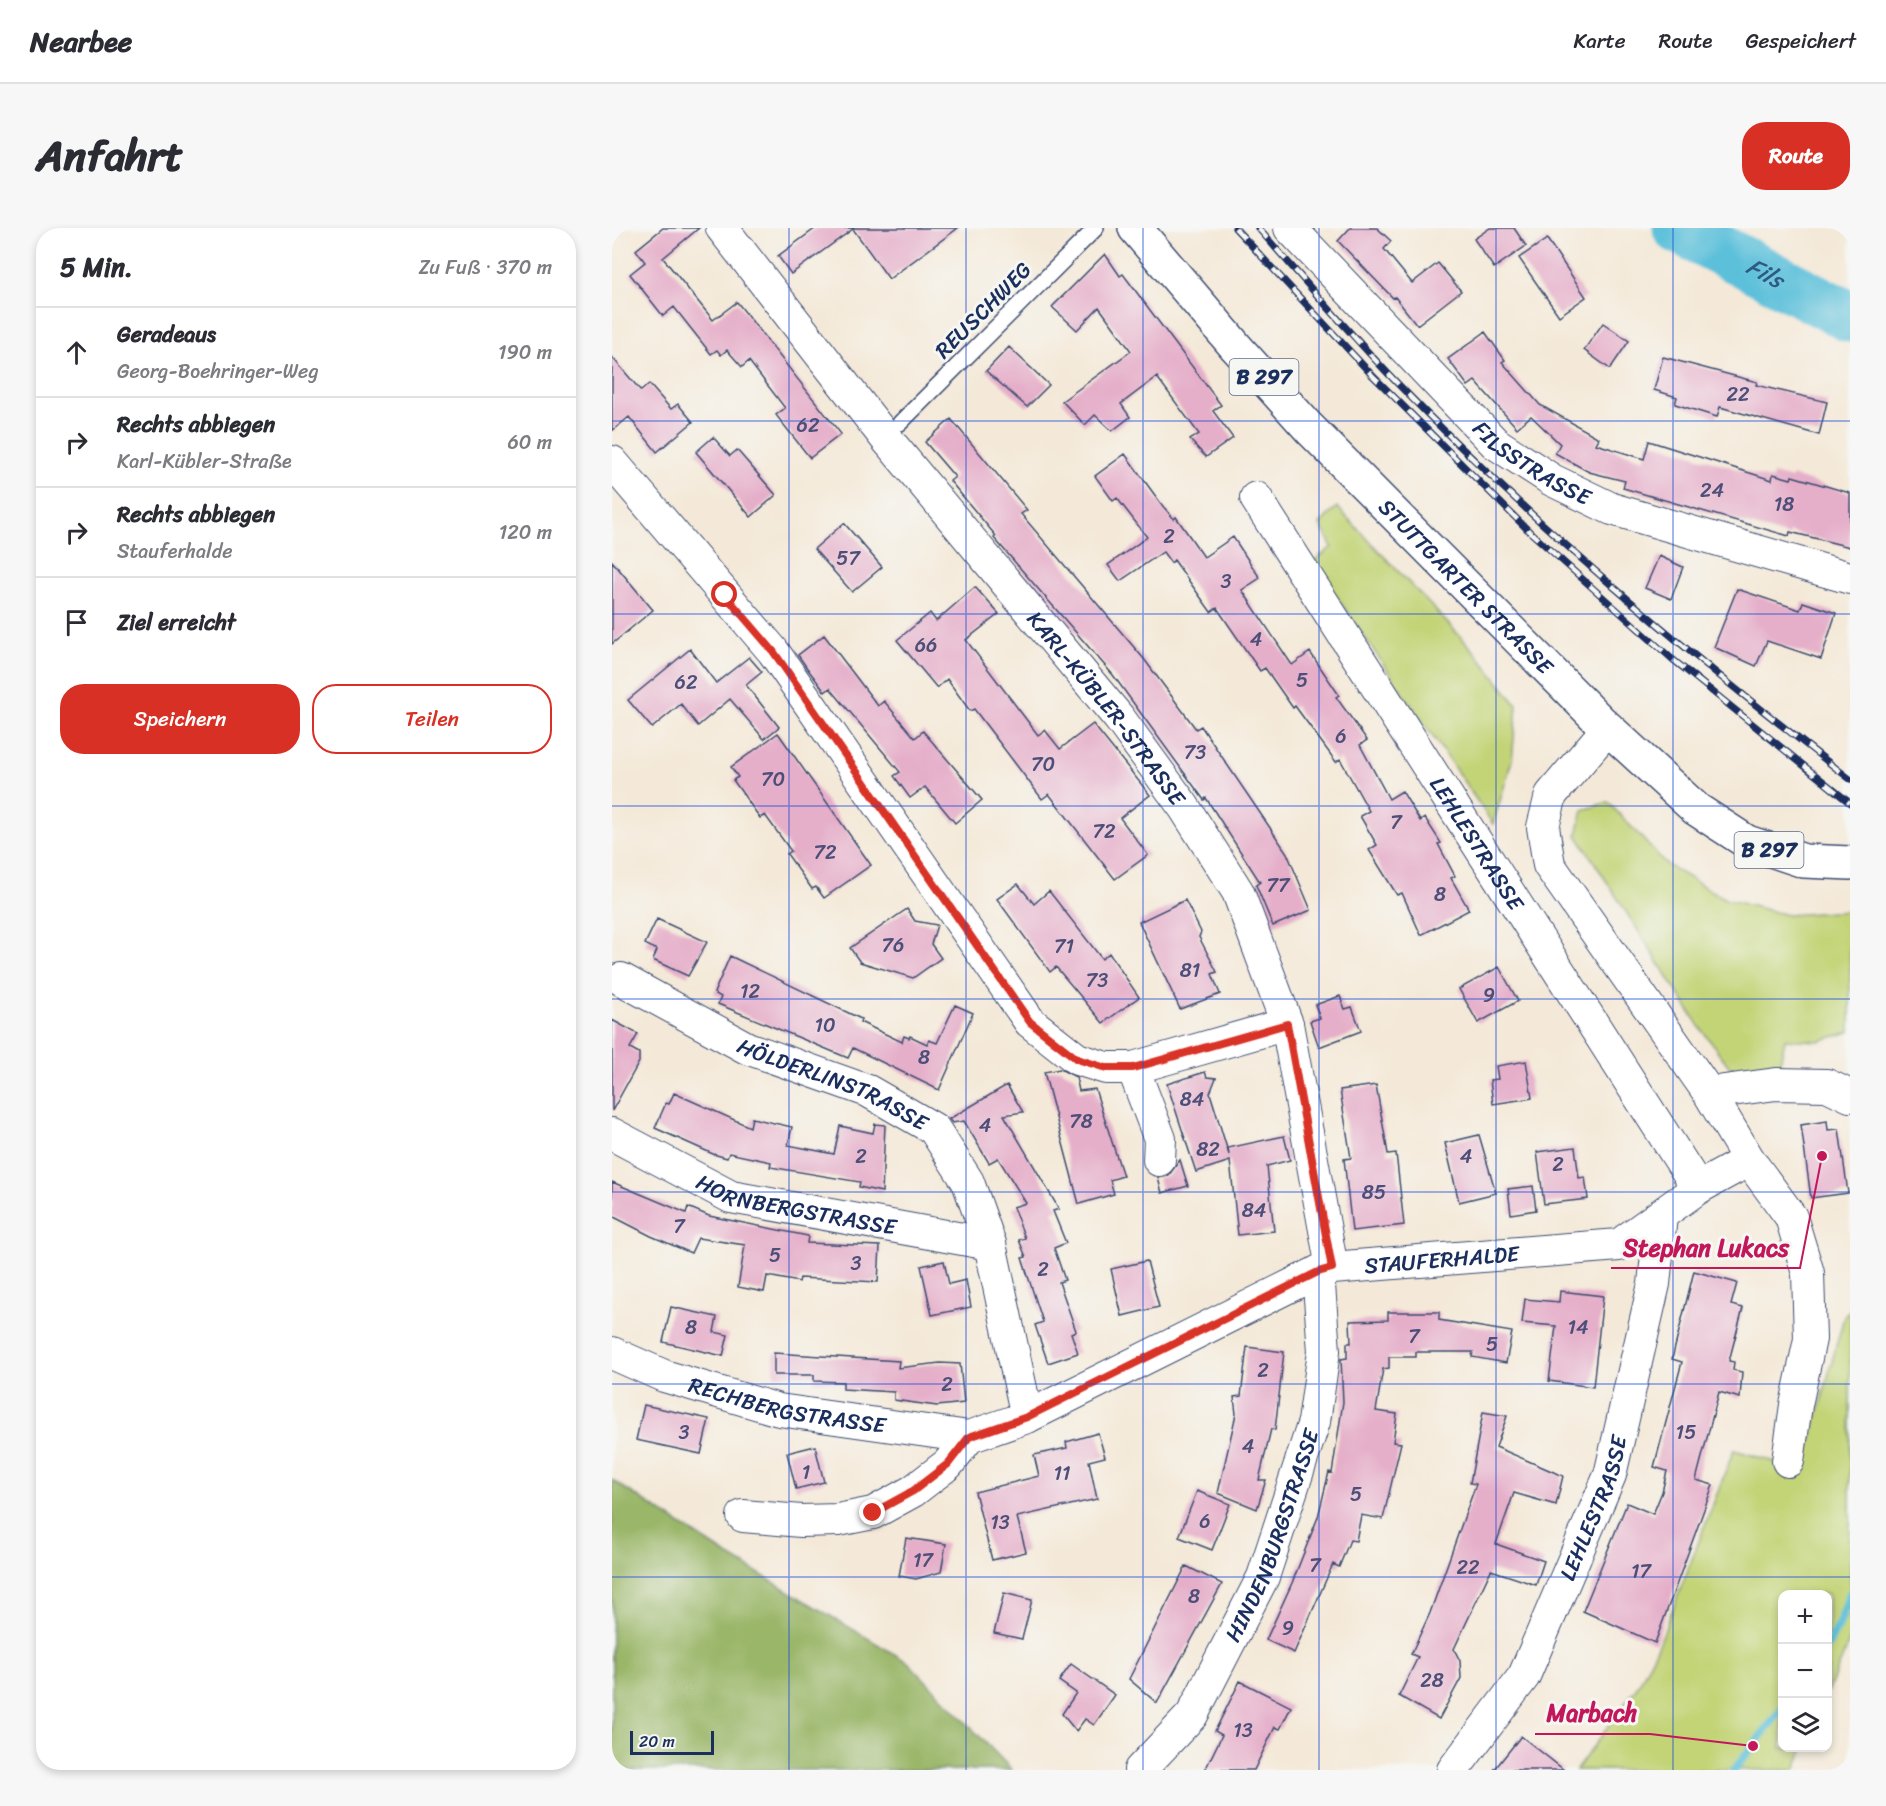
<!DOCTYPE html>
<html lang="de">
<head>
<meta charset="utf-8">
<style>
  :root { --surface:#fff; --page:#f7f7f7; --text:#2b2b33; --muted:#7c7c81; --line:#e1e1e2; --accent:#d93025 }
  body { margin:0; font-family:Sriracha,sans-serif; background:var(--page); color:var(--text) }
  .controls { position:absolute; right:18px; bottom:18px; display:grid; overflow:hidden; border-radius:12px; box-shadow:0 3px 9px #0003 }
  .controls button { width:54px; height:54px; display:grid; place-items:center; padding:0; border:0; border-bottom:2px solid var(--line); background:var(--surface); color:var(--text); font:30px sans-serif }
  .scale { position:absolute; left:18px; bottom:15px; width:84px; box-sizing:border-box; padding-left:6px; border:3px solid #1b2f5e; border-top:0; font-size:16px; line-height:21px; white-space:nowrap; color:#1b2f5e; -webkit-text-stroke:4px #f6f6f2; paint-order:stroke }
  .stop { position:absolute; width:18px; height:18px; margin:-14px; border:4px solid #d93025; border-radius:50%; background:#fff }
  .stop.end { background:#d93025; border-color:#fff; box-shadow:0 2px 6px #0008 }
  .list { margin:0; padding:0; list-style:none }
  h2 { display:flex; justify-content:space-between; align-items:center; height:78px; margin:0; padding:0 24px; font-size:26px }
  h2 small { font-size:20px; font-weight:400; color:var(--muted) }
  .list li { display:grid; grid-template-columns:39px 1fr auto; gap:18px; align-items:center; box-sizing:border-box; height:90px; padding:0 24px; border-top:2px solid var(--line) }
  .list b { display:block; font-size:22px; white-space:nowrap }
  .list p { margin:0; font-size:20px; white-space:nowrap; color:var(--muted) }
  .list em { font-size:20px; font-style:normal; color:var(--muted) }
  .actions { display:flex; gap:12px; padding:18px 24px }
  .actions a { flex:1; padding:14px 0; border:2px solid var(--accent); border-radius:24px; text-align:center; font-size:21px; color:var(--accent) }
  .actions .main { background:var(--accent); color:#fff }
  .icon { flex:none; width:33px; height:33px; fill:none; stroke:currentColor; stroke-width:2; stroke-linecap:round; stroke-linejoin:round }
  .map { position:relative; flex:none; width:1238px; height:1542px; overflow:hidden; border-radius:24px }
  header { display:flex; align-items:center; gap:36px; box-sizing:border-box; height:84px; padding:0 30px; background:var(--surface); border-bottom:2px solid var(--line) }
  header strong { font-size:28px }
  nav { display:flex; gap:33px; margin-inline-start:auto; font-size:21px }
  .intro { display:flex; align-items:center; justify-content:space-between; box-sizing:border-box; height:144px; padding:0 36px }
  h1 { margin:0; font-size:42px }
  .button { padding:15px 27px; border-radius:24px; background:var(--accent); color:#fff; font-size:21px; font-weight:700 }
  main { display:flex; gap:36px; padding:0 36px }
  aside { flex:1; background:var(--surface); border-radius:24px; box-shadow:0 3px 9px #0003 }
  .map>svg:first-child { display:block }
</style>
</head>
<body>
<header>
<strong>Nearbee</strong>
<nav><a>Karte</a><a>Route</a><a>Gespeichert</a></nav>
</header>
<div class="intro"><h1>Anfahrt</h1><a class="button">Route</a></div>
<main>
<aside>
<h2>5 Min.<small>Zu Fuß · 370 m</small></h2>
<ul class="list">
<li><svg class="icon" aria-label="ahead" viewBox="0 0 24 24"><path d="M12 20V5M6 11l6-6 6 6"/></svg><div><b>Geradeaus</b><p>Georg-Boehringer-Weg</p></div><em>190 m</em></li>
<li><svg class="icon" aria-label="right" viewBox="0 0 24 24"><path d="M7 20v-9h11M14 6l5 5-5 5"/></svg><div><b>Rechts abbiegen</b><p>Karl-Kübler-Straße</p></div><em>60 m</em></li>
<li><svg class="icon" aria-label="right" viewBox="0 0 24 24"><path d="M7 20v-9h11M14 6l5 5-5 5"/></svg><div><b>Rechts abbiegen</b><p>Stauferhalde</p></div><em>120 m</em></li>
<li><svg class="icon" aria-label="arrive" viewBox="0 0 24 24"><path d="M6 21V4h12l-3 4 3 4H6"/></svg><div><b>Ziel erreicht</b></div></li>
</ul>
<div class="actions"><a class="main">Speichern</a><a>Teilen</a></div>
</aside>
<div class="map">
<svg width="1238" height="1542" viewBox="0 0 1238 1542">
  <rect width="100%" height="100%" fill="#f6f6f2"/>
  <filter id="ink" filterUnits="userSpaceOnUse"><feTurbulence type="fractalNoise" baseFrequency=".0167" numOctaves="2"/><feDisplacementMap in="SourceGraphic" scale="12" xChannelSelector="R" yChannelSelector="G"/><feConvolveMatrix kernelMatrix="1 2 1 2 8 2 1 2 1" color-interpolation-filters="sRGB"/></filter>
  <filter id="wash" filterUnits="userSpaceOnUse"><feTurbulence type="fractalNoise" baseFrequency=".008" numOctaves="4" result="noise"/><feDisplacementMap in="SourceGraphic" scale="24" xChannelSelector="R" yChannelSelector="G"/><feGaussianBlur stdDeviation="1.35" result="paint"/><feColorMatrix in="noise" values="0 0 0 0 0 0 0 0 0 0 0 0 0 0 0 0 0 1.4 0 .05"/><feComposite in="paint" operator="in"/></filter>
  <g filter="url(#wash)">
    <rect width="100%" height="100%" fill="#f4e9d8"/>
    <path fill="#c3d477" stroke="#6f826a" stroke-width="1.5" d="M725 279 862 423 905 477 900 532 881 596 701 334 720 319 708 296Z
      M996 574 1055 637 1113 671 1175 687 1238 683V804L1206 813 1173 811 1167 839 1119 841 1087 798 965 607 971 582Z
      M1238 1082V1411L1216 1464V1366H1170V1520H1192L1183 1542H964L1027 1456 1048 1414 1122 1222 1191 1242 1232 1089Z"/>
    <path fill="#9ab668" stroke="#5a7263" stroke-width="1.5" d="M0 1252 109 1323 296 1434 400 1542H0Z"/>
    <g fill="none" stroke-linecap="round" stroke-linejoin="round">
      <path stroke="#5cc0da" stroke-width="8" d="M1216 1417 1227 1397 1238 1365
        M1122 1542 1170 1481"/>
      <path stroke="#5cc0da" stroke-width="51" id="s1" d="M1066 0 1238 89"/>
    </g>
    <g id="blocks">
      <path fill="#e5aec9" d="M51 0H87L51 30 101 92 125 74 229 206 198 230 164 187 173 180 137 133 130 139 115 122 109 127 105 122 99 126 62 79 51 88 18 46 33 34 24 22Z
        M204 0H346L277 51 241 1 179 46 166 28Z
        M738 0H765L779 13 772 21 800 55 826 35 849 63 805 97 783 69 781 70 726 13Z
        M878 0H902L914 18 882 40 862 11Z
        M935 11 974 69 947 88 907 30Z
        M493 26 508 48 511 46 609 177 601 183 621 210 594 229 578 212 587 206 545 149 509 176 518 189 500 203 483 187 473 197 450 173 519 123 487 79 465 102 440 79Z
        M991 95 1017 113 998 141 972 122Z
        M873 104 893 132 890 134 928 177 987 210 984 216 1032 231 1037 213 1160 252 1161 246 1179 251 1180 248 1238 265V319L1178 304 1177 308 1011 260 1013 253 977 244 943 225 948 216 919 188 905 200 863 153 856 158 836 131Z
        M397 119 437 157 415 179 374 143Z
        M0 129 29 163 37 156 59 181 66 176 81 194 45 224 17 189 0 203Z
        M1051 129 1145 154 1144 157 1215 174 1207 207 1108 179 1105 189 1063 176 1065 169 1042 162Z
        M339 191 415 282 409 286 532 431 584 501 589 498 675 625 699 682 661 698 644 657 648 654 594 570 592 572 501 447 382 310 384 308 338 253 343 249 313 214Z
        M101 209 118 228 125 222 164 267 139 289 84 224Z
        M513 226 550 277 562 291 564 289 592 329 621 309 648 350 630 362 680 437 698 424 727 467 724 469 755 512 748 517 777 571 790 563 808 593 813 590 829 615 826 616 843 648 839 650 857 682 809 707 790 665 785 667 757 622 765 617 748 588 757 583 728 531 724 534 683 478 681 480 653 440 648 443 605 380 599 384 562 332 559 335 551 324 508 353 496 337 535 309 505 270 501 273 483 248Z
        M232 295 270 339 240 364 202 321Z
        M1047 328 1071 339 1059 371 1033 360Z
        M0 333 41 382 0 416Z
        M363 359 387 386 354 412 426 507 433 502 448 521 481 496 538 567 508 590 536 627 503 651 437 566 430 571 362 481 358 483 335 451 325 460 285 412 318 385 324 393Z
        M1125 361 1188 382 1191 374 1224 385 1209 431 1155 413 1144 438 1102 419Z
        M212 407 266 478 272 473 303 510 311 503 370 572 343 595 313 559 298 570 282 548 288 544 218 460 213 464 195 440 186 427Z
        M78 421 104 455 137 429 150 444 134 457 167 499 152 511 118 471 86 498 69 476 40 500 16 472Z
        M166 505 259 637 212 670 204 659 200 661 175 626 179 623 153 587 148 590 121 552 126 549 119 539Z
        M406 656 422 676 437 663 490 731 497 725 527 769 491 795 444 739 438 744 385 671Z
        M573 672 589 704 587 709 605 744 600 746 608 766 568 781 527 694Z
        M295 681 303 693 325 697 319 716 329 730 301 750 248 734 238 720Z
        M45 691 95 714 76 748 41 732 45 722 33 716Z
        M118 728 249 791 248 794 290 814 292 808 297 810 298 808 315 816 317 812 325 815 343 777 361 785 327 862 241 820 236 830 106 776 109 769 102 765Z
        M887 739 906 773 866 795 847 761Z
        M728 768 733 781 740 779 749 803 707 819 698 793 708 790 703 777Z
        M0 792 26 806 18 820 27 825V834L0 883Z
        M914 833 920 870 881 876 878 852 886 851 884 838Z
        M448 841 464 849 467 863 483 861 511 948 498 952 502 966 467 976 432 844Z
        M593 844 595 849 604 850 598 865 617 927 616 920 672 908 678 932 655 938 662 1003 626 1007 618 933 584 944 555 856Z
        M395 857 411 884 392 887 447 981 441 983 454 1015 442 1020 453 1052 447 1054 464 1103 459 1105 466 1125 436 1135 423 1097 431 1094 410 1030 414 1029 407 1012 413 1010 401 979 414 975 386 930 377 935 352 893 340 895 337 891Z
        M764 857 776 926 784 925 792 997 740 1003 732 931 739 930 728 862Z
        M62 865 138 899 140 890 180 899 176 917 222 926 228 898 261 905 263 896 273 897 270 964 247 959 248 954 158 939 159 934 117 925 115 930 101 926 43 900 54 875 57 876Z
        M1215 893 1216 902 1227 901 1236 965 1199 970 1189 897Z
        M867 907 884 965 847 974 833 915Z
        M963 919 967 950 973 949 976 971 932 976 925 924Z
        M568 932 576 958 550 965 546 950 556 948Z
        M0 954 74 985 76 979 97 988 196 1008 195 1015 268 1018 266 1054 188 1050 187 1054 155 1048 152 1064 126 1059 133 1017 86 1010 79 1025 39 1008 0 988Z
        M921 958 924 982 899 986 896 961Z
        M332 1033 337 1056 354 1052 359 1079 320 1087 309 1038Z
        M535 1033 547 1079 510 1088 499 1041Z
        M1082 1043 1125 1055 1119 1077 1131 1080 1117 1133 1122 1134 1121 1142 1130 1144 1128 1170 1107 1164 1084 1252 1101 1257 1043 1415 971 1383 1015 1275 1041 1286 1050 1264 1055 1243 1042 1239 1070 1134 1060 1131Z
        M948 1063 991 1068 981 1159 937 1153 944 1098 910 1095 913 1071 947 1074Z
        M59 1079 105 1089 102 1104 116 1107 111 1128 51 1114Z
        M776 1084H827V1092L900 1104 894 1135 860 1129 861 1124H804V1129H777V1140L771 1141 764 1183 785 1186 781 1214 789 1215 771 1291 749 1287 744 1313 738 1312 727 1339 721 1336 682 1425 654 1412 680 1355 706 1289 717 1244 720 1245 731 1174 729 1131 735 1130V1115H739L738 1093 776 1092Z
        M635 1119 672 1124 663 1202 659 1201 647 1252H654L645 1281 606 1265 624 1186 622 1169 629 1168Z
        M162 1125 287 1133 286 1140 328 1135 348 1136 352 1175 325 1178 282 1172V1164L231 1161V1154L202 1153V1147H162Z
        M32 1177 97 1191 89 1226 24 1212Z
        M871 1184 895 1188 884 1219 951 1248 944 1277 902 1265 884 1316 932 1333 924 1357 879 1342 842 1421 848 1433 849 1450 827 1491 787 1468 806 1429 799 1426 818 1385 864 1256 858 1255Z
        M486 1205 493 1229 477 1233 485 1271 405 1289 414 1324 380 1332 363 1264 427 1248 422 1227 455 1220 454 1214Z
        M203 1218 212 1254 184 1261 175 1225Z
        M585 1263 618 1276 600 1322 567 1309Z
        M294 1310 334 1316 329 1344 304 1351 287 1348Z
        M574 1338 610 1356 545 1475 517 1451Z
        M392 1365 420 1372 410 1411 382 1405Z
        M459 1436 503 1467 482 1497 473 1491 464 1503 450 1486 464 1465 447 1453Z
        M628 1453 679 1479 668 1501 663 1499 642 1542H593L610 1507 603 1503Z
        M909 1508 952 1542H882Z"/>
    </g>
  </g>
  <g filter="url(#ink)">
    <use href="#blocks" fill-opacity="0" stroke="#3c4b70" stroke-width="1.5"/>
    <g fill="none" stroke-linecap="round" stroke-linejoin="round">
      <defs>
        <path id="service" d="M288 195 484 0"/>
        <g id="minor">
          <path id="s2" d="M110 0 273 209 507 490 572 579 626 664 675 796 720 1040"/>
          <path id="s3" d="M678 0 883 215 940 252 1000 281 1238 350"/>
          <path d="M0 234 161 423 418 794 465 831 494 840H521L675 796"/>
          <path id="s4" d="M644 270 1086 960"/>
          <path d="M996 500 939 567 931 599 937 637 1097 865 1137 932 1179 989 1196 1045 1198 1111 1184 1177 1176 1233"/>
          <path id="s5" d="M9 751 135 820 256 863 322 901 356 954 378 1016 415 1189"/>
          <path d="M521 840 548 911 547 932"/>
          <path d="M1097 865 1164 856 1215 857 1238 868"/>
          <path id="s6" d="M0 906 119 969 378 1016"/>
          <path id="s7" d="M0 1125 52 1148 167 1182 357 1209"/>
          <path id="s8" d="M131 1288 189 1293 226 1292 261 1285 301 1263 336 1236 357 1209 415 1189 706 1044 720 1040 1007 1017 1086 960 1137 932"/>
          <path id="s9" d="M528 1542 580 1487 651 1349 702 1194 712 1123 706 1044"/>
          <path id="s10" d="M841 1542 912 1448 998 1247 1042 1056 1049 988"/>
        </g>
        <g id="primary">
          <path id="s11" d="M523 0 624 119 697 200 988 493 1084 581 1135 614 1192 633 1238 635"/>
        </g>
      </defs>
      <use href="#service" stroke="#3c4b70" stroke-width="18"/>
      <use href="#minor" stroke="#3c4b70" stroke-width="34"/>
      <use href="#primary" stroke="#3c4b70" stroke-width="36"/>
      <use href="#service" stroke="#fff" stroke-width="15"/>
      <use href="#minor" stroke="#fff" stroke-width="32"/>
      <use href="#primary" stroke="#fff" stroke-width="33"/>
      <defs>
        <path id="rail" d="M623 0 761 148 918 304 1059 430 1238 575
          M646 0C692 52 737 105 785 155 924 299 1080 429 1238 551"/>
      </defs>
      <use href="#rail" stroke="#1b2f5e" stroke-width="7"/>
      <use href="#rail" stroke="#f6f6f2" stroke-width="4.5" stroke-dasharray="14" stroke-linecap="butt"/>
    </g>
  </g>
  <g fill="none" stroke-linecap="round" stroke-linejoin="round" filter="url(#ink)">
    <path stroke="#d93025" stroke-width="8" d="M113 367 161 423 418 794 465 831 494 840H521L675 796 720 1040 706 1044 415 1189 357 1209 336 1236 301 1263 261 1285"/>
  </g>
  <path fill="none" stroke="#1d4ed8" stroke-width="1.5" stroke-opacity="0.55" d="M177 0V1542M354 0V1542M531 0V1542M707 0V1542M884 0V1542M1061 0V1542M0 193H1238M0 386H1238M0 578H1238M0 771H1238M0 964H1238M0 1156H1238M0 1349H1238"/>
  <g text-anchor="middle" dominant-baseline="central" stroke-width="6" stroke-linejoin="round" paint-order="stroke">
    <g font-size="20" fill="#4e4f79">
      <text x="1126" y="166">22</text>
      <text x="196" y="197">62</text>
      <text x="1100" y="262">24</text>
      <text x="1172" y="276">18</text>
      <text x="557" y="308">2</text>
      <text x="236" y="330">57</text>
      <text x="614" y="353">3</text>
      <text x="644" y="411">4</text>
      <text x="314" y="417">66</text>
      <text x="690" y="452">5</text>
      <text x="74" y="454">62</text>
      <text x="729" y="508">6</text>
      <text x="583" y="524">73</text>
      <text x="431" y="536">70</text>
      <text x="161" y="551">70</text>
      <text x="784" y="594">7</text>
      <text x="492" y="603">72</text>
      <text x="213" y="624">72</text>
      <text x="666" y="657">77</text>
      <text x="828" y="666">8</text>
      <text x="281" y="717">76</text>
      <text x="452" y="718">71</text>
      <text x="578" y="742">81</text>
      <text x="485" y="752">73</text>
      <text x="138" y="763">12</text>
      <text x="877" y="767">9</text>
      <text x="213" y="797">10</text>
      <text x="312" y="829">8</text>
      <text x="580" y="871">84</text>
      <text x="469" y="893">78</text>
      <text x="373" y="897">4</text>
      <text x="596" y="921">82</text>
      <text x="249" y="928">2</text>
      <text x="854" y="928">4</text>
      <text x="946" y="936">2</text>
      <text x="762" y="964">85</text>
      <text x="642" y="982">84</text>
      <text x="67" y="998">7</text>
      <text x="163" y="1027">5</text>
      <text x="244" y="1035">3</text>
      <text x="431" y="1041">2</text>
      <text x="79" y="1099">8</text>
      <text x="966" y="1099">14</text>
      <text x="802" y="1108">7</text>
      <text x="880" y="1116">5</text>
      <text x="651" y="1142">2</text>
      <text x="335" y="1156">2</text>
      <text x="72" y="1204">3</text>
      <text x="1074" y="1204">15</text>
      <text x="636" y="1218">4</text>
      <text x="194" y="1244">1</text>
      <text x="450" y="1245">11</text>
      <text x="744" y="1266">5</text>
      <text x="593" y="1293">6</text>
      <text x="388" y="1294">13</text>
      <text x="311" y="1332">17</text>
      <text x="703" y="1337">7</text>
      <text x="856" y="1339">22</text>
      <text x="1029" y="1343">17</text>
      <text x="582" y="1368">8</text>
      <text x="676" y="1400">9</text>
      <text x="820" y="1452">28</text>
      <text x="631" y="1502">13</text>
    </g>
    <g fill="#f6f6f2" stroke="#5d6b8a" stroke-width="1.5">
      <rect x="617.5" y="131" width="69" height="36" rx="4.5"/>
      <rect x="1122.5" y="604" width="69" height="36" rx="4.5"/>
    </g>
    <g font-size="21" font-weight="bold" fill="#1b2f5e">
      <text x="652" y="149">B 297</text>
      <text x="1157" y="622">B 297</text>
    </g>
    <g font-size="22" fill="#1b2f5e" stroke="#f6f6f2">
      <text transform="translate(371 82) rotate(-45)">REUSCHWEG</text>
      <text stroke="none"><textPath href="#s3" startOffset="339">FILSSTRASSE</textPath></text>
      <text stroke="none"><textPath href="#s11" startOffset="488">STUTTGARTER STRASSE</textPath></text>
      <text stroke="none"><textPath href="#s2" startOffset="615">KARL-KÜBLER-STRASSE</textPath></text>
      <text stroke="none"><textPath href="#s4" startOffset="410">LEHLESTRASSE</textPath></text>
      <text stroke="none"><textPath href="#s5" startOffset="237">HÖLDERLINSTRASSE</textPath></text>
      <text stroke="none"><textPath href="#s6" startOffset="200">HORNBERGSTRASSE</textPath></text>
      <text stroke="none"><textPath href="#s8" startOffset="766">STAUFERHALDE</textPath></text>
      <text stroke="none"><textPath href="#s7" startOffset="184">RECHBERGSTRASSE</textPath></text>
      <text stroke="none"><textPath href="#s10" startOffset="300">LEHLESTRASSE</textPath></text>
      <text stroke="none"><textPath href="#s9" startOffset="273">HINDENBURGSTRASSE</textPath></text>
    </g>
    <g font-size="24" font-style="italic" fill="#2e5a83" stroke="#f6f6f2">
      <text stroke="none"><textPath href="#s1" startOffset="98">Fils</textPath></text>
    </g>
  </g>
  <path fill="none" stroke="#c2185b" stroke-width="2" d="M1210 928L1188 1040H999M1141 1518L1038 1506H923"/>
  <g fill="#c2185b" stroke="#f6f6f2" stroke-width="2">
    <circle cx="1210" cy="928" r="6"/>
    <circle cx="1141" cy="1518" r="6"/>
  </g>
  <g font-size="24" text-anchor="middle" font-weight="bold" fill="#c2185b" stroke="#f6f6f2" stroke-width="6" stroke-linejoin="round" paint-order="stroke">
    <text x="1094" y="1028">Stephan Lukacs</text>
    <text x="980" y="1493">Marbach</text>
  </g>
</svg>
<div class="controls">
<button>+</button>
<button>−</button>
<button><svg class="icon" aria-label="layers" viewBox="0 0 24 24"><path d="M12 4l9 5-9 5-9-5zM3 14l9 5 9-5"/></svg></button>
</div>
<div class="scale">20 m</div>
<div class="stop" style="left:113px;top:367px"></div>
<div class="stop end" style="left:261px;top:1285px"></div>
</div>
</main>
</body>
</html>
